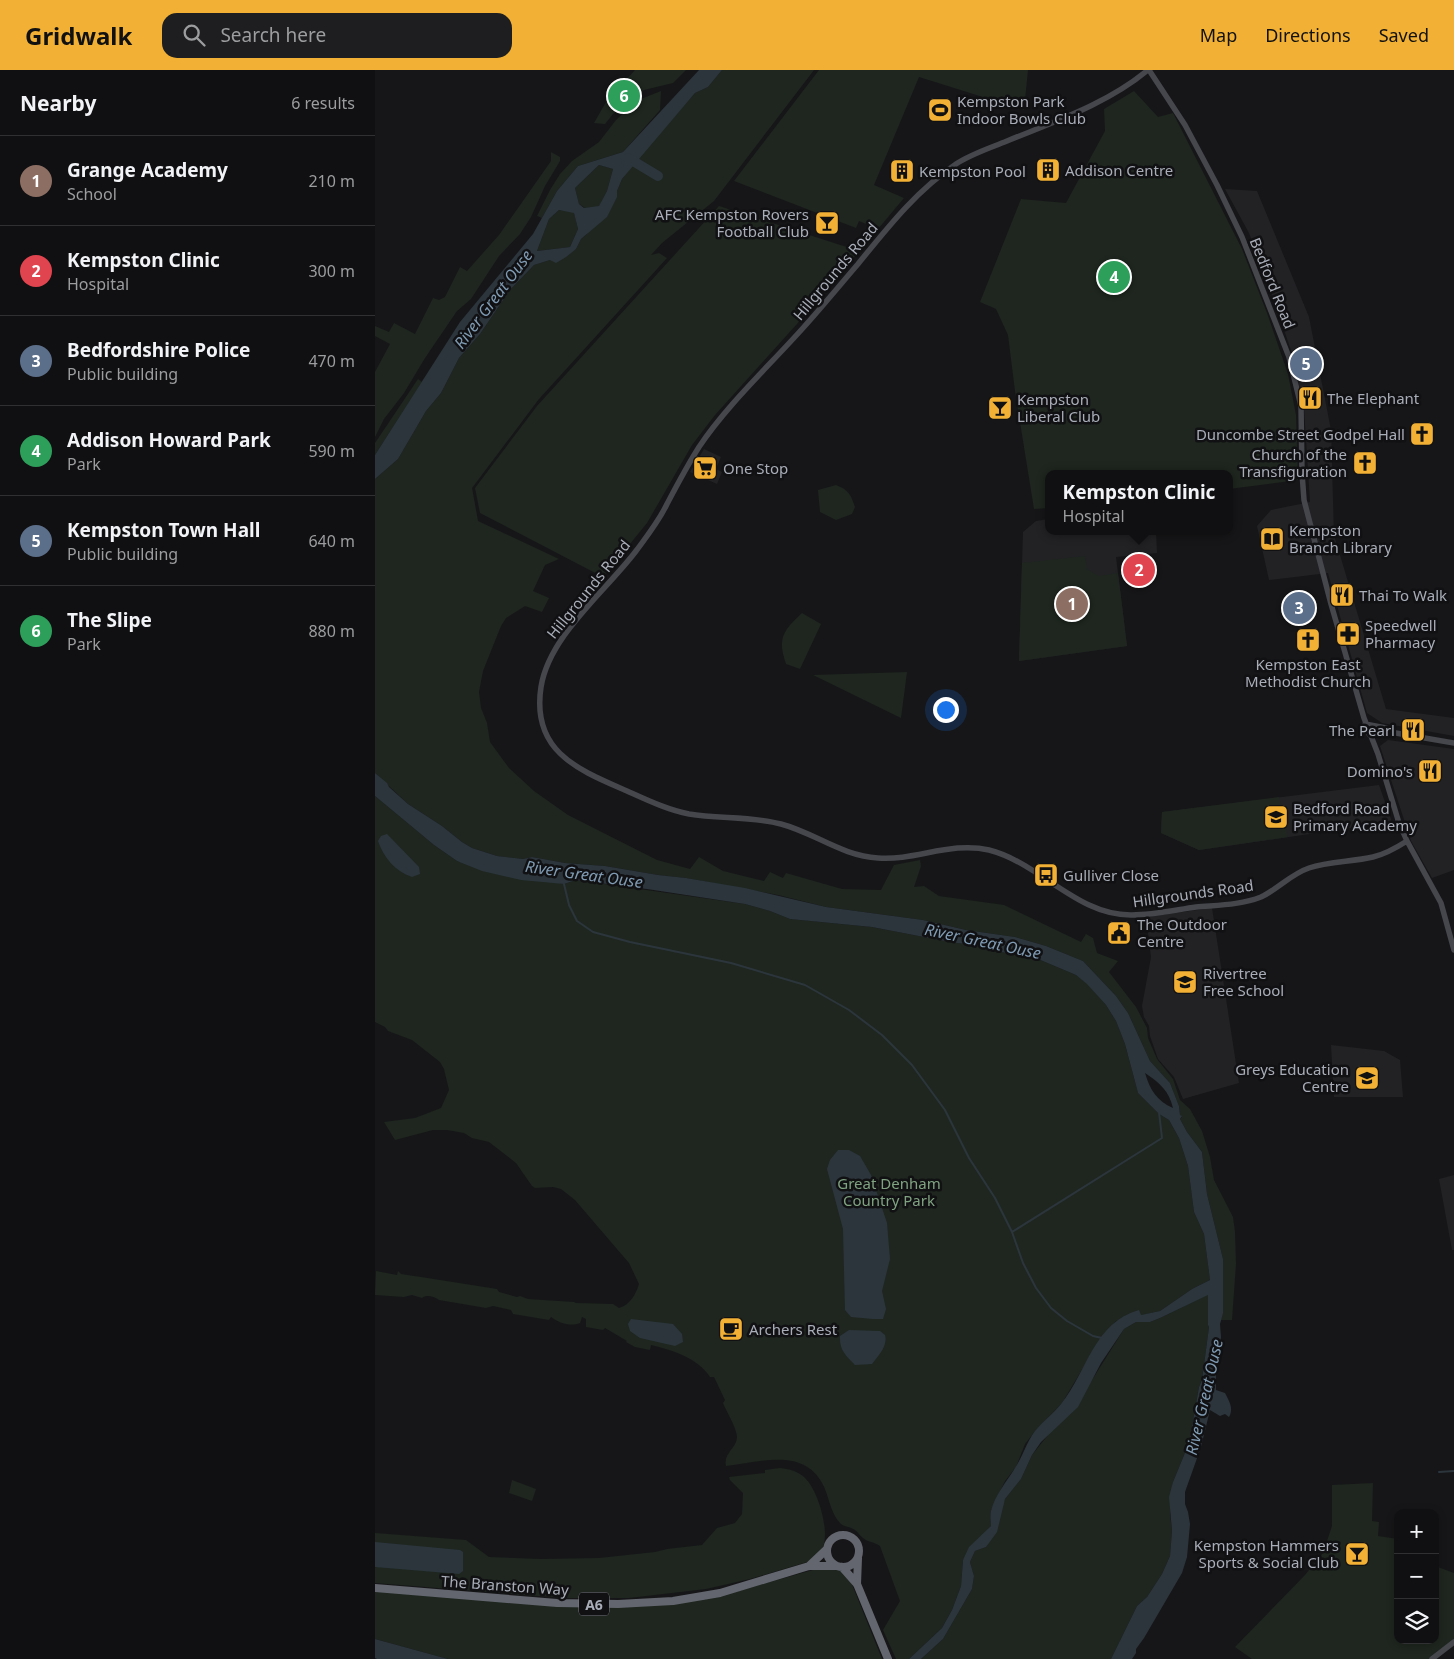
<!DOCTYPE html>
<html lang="en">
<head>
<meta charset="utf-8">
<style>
  :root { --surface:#101012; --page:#1e1e20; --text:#f1f3f6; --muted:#9c9d9f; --line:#303032; --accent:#f2b134 }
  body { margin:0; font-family:"Noto Sans",sans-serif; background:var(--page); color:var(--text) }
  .controls { position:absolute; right:15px; bottom:15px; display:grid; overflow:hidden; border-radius:10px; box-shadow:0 2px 8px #0003 }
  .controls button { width:45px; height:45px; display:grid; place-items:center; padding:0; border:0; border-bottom:1px solid var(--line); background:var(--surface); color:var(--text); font:25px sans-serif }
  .you { position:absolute; left:570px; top:639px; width:18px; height:18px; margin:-12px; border:4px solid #fff; border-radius:50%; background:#1a73e8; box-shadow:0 0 0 8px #1a73e833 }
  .badge { display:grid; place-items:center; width:32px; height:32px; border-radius:50%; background:var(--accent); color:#fff; font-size:16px; font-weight:700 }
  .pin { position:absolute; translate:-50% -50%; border:2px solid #fff; box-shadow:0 1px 5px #0006 }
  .popup { position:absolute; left:670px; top:400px; width:188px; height:65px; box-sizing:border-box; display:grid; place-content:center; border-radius:10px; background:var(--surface); filter:drop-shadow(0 1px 4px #0005); font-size:16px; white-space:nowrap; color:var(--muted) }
  .popup b { font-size:19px; color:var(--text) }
  .popup::after { content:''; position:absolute; left:50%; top:100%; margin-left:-10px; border:10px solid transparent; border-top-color:var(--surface) }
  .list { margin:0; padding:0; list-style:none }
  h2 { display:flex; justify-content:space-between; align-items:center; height:65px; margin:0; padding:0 20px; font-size:21px }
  h2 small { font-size:16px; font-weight:400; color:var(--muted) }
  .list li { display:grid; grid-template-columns:32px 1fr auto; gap:15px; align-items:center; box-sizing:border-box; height:90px; padding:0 20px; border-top:1px solid var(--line) }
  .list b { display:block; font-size:19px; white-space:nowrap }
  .list p { margin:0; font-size:16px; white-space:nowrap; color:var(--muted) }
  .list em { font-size:16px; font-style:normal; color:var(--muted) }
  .icon { flex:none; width:28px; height:28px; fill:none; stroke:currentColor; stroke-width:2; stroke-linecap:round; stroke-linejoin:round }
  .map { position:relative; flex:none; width:1079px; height:1589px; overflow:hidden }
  header { display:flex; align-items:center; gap:30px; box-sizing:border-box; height:70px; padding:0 25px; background:var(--accent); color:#111 }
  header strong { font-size:24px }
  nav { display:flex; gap:28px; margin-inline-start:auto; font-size:18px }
  .search { width:350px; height:45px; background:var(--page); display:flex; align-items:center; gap:12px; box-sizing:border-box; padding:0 18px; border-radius:15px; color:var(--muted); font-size:19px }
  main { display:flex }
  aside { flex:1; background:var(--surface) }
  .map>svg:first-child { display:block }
</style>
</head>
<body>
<header>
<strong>Gridwalk</strong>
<div class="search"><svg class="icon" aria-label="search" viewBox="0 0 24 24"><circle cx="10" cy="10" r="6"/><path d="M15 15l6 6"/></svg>Search here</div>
<nav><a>Map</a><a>Directions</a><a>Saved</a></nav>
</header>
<main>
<aside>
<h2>Nearby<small>6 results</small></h2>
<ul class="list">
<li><span class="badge" style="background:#8d6e63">1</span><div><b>Grange Academy</b><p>School</p></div><em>210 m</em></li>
<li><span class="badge" style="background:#e0444e">2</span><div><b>Kempston Clinic</b><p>Hospital</p></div><em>300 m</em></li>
<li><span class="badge" style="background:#5c6f8a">3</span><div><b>Bedfordshire Police</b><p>Public building</p></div><em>470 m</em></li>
<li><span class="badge" style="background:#2e9e5b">4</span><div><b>Addison Howard Park</b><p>Park</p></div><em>590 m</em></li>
<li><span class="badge" style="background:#5c6f8a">5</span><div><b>Kempston Town Hall</b><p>Public building</p></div><em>640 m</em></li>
<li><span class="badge" style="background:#2e9e5b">6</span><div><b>The Slipe</b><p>Park</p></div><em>880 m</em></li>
</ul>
</aside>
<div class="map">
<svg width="1079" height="1589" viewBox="0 0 1079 1589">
  <rect width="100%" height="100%" fill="#161618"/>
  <path fill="#222225" d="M850 119 882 121 934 247 956 360 959 465 1011 639 1079 648V666L1007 653 992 643 953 503 894 510 882 456 896 440 935 432 929 338 918 286 897 225 874 163Z
    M329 379 346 387 341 399 347 402 342 414 315 402Z
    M674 449V461H781L782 483 741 487 752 576 644 591 648 462 661 451Z
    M1013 670 1079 679V800L1057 808 1036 771 1005 676Z
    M1004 715 1017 752 824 780 786 763 787 742Z
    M837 838 864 1013 808 1029 799 1007 783 989 775 966 774 956 769 947 767 936 776 887 771 847Z
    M956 975 1009 981 1025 990 1028 1027H959Z
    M1079 1105V1180H1077L1064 1109Z"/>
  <path fill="#1e261f" d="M260 0H311L298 13 269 20 238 44 230 54 219 53 231 32Z
    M347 0H439L339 131 287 173 276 185 284 183 292 188 164 329 97 418 103 451 184 489 170 495 158 521 174 528 167 542 150 536 131 548 126 556 108 601 104 622 106 638 112 653 115 672 134 698 159 721 193 745 282 790 315 799 324 787 348 801 389 811 395 802 408 808 411 803 467 819 506 820 519 795 545 790 546 796 539 817 549 816 564 826 629 835 706 872 711 864 718 868 722 883 743 891 734 902 761 937 772 958 773 968 782 989 798 1009 805 1030 815 1039 827 1061 835 1087 839 1110 858 1147 860 1162 861 1194 857 1250H846L848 1189 832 1124 827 1082 812 1062 805 1049 807 1047 805 1045 804 1036 795 1013 775 991 753 943 741 926 708 891 671 876 640 867 591 860 548 850 451 837 403 825 311 808 283 805 230 796 190 793 157 787 148 789 122 786 97 778 87 772 67 756 33 734 0 703V409L23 389 51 341 66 323 84 288 105 264 135 220 159 195 175 190 201 179 206 169 212 164 242 121 247 109 259 93 320 23 333 17Z
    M444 0H653L649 40 544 7 499 115 529 128 503 159 484 151 481 158 359 111Z
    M286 21 285 40 248 82 203 96 182 121 167 148 162 146 175 120 185 104 197 91 224 72 241 50 261 31Z
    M759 21 783 47 798 43 867 179 892 243 913 304 921 345 923 410 854 419V404H674V438L659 439 640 321 633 265 621 239 605 232 646 129 691 133 730 61 729 39Z
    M176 82 185 87V91L170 116 156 147 145 164 124 186 96 229 82 241 50 288 29 323 9 349 0 367V302L15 274 0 266V256L14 262 19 253 40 264 58 228 64 230 70 227 85 197 92 201 124 165 176 91Z
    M224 95 238 99 232 121 224 137 210 138 204 134 200 118Z
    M344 136 484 181 458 214 340 345 317 375 272 453 228 507 105 443 100 418 162 336Z
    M184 140 199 142 203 159 195 177 162 181 174 149Z
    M43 309 47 312 0 385V373Z
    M461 415C474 420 476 425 480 437L477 444 461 450 445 442 443 420Z
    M710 486 712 499 724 506 743 503 752 576 644 591 647 493Z
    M427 543 446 554 425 599 411 594C402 568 408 561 427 543Z
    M532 602 526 648 438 605Z
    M0 726 59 775 82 791 189 814 201 810 370 834 395 841 415 849 497 857 575 872 605 876 616 880 663 889 701 905 712 913 731 935 741 951 750 974 763 1023 784 1044 794 1050 804 1068 813 1096 819 1142 829 1164 835 1210 817 1219 785 1241 741 1251 726 1268 687 1333 661 1360 650 1374 641 1397 630 1411 616 1441V1456L588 1490 586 1516 577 1540 567 1558 534 1589H521L508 1560 525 1531 505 1476C500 1472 492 1472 488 1468 485 1466 483 1462 480 1460 476 1457 470 1457 466 1454 457 1446 454 1429 450 1419 432 1376 387 1392 351 1396 348 1383 362 1378 362 1367 362 1358 351 1341 348 1333L350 1330 339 1307H335C323 1288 297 1280 276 1275L275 1280 260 1277 251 1272 252 1271 230 1258 228 1260 211 1257V1249L207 1247 205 1253C195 1257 184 1253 176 1247L174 1250 138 1244 136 1240 118 1236 111 1238 64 1230C60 1227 52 1224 47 1228L37 1225 29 1227 0 1225 1 1201 22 1205 23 1201 26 1204 46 1207 122 1219 124 1222 142 1227 145 1226 153 1229 199 1232 201 1233 238 1234 244 1238C255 1235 261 1224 264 1214L254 1193 200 1130 186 1119 178 1117 160 1118 157 1116 141 1093 114 1072 97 1068 89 1063 72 1060H58L20 1070 9 1052 40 1048 66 1038 74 1020 69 999 65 992 37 970 13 961 10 957 0 952Z
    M904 727 913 767 824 780 786 763 787 742Z
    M834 1224 833 1255 834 1257 827 1310 824 1317 814 1373 798 1412 795 1444 797 1461 795 1486 787 1504 772 1527 762 1536 736 1589H546L568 1569 597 1519 599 1506 595 1492 600 1481 611 1477 630 1429 646 1409 657 1385 717 1310 749 1259 761 1252H775L785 1248Z
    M405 1398C414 1399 423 1401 430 1408 443 1420 456 1463 447 1479 444 1485 438 1489 432 1492L375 1509 331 1519 254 1528H194L149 1525 0 1513V1463L91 1470 114 1487 166 1489 224 1488 280 1482 292 1479 327 1475 342 1458 360 1453 367 1444 368 1423 355 1410 354 1407 390 1403V1400Z
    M137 1410 161 1419 157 1431 134 1423Z
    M998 1413 997 1451 1004 1452 1003 1466 1023 1469V1570H1060V1496L1079 1503V1569L1054 1589H877L860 1577 930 1505 948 1483 957 1456V1415Z
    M445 1498 468 1501 476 1512 507 1589H73L0 1569V1521L179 1536 349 1525Z"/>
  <path fill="#2c353c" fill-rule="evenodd" d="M324 0H347L333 17 320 23 247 109 242 121V127L232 147 206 169 201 179 191 187 181 193 175 190 159 195 135 220 105 264 84 288 66 323 51 341 23 389 0 409V385L85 252 158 164 182 121 203 96 248 82ZM224 95 238 99 232 121 224 136 209 138 204 134 200 118ZM184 140 199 143 203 159 195 177 162 181 174 149Z
    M0 703 12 713 14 717 33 734 67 756 87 772 97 778 122 786 148 789 157 787 190 793 230 796 283 805 311 808 370 818 451 837 548 850 591 860 640 867 671 876 708 891 741 926 753 943 775 991 795 1013 804 1036 805 1045 807 1046 805 1049 812 1062 827 1082 832 1124 848 1189V1243L845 1254 846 1267 841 1300V1320L850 1323C854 1331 859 1338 854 1347L850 1344 845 1346 835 1340 826 1377 810 1422V1434L813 1442 815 1454 812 1487 807 1503 769 1568 761 1579V1583L757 1589H736L762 1536 772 1527 787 1504 795 1486 797 1461 794 1427 798 1412 814 1373 824 1317 827 1310 834 1257 833 1255V1225L785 1248 775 1252H761L749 1259 726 1293 703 1337 666 1372 657 1385 646 1409 630 1429 622 1462 611 1477 600 1481 595 1492 599 1506 597 1519 568 1569 546 1589H534L567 1558 577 1540 586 1516 588 1490 594 1477 616 1456C616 1452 615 1446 616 1441 620 1425 632 1411 640 1398 648 1386 651 1373 660 1361 668 1351 678 1344 686 1334 712 1302 719 1252 764 1240L766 1245 785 1241 817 1219 835 1210 829 1164 819 1142 813 1096 804 1068 794 1050 784 1044 763 1023 750 974 741 951 731 935 712 914 701 905 663 889 616 880 605 876 575 872 497 857 415 849 395 841 370 834 272 819 201 810 189 814 146 810 107 801 82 791 59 775 0 726ZM770 1003C785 1013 794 1021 798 1038 782 1031 775 1020 770 1003Z
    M12 764 44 797 45 804 37 807C20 801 9 788 3 771L6 766Z
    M463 1080H474L485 1086 496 1105 512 1153 515 1189 507 1221 511 1239 508 1249H498L476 1247 470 1240 468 1159 452 1099 455 1090Z
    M256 1249 298 1254 307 1264 308 1272 300 1276 265 1268 255 1261 253 1254Z
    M474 1260 505 1261 510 1265C513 1276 504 1285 497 1294L480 1295C471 1286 464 1280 465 1266Z
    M0 1472 85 1480 88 1482V1501L84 1504 0 1497Z
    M0 1569 73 1589H2L0 1588Z"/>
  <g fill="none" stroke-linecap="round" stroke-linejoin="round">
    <path stroke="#2c353c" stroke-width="2" d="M189 814 194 835 202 851 218 862 255 872 356 893 430 915 474 940 507 965 537 995 570 1040 594 1088 620 1128 637 1162 648 1193 661 1218 676 1238 692 1251 718 1266 727 1268
      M637 1162 787 1068 784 1042
      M1064 1402 1079 1401"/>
    <path stroke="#2c353c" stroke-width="10" d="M251 91 253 88 283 106"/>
    <path stroke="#45474d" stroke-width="5.5" d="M773 0C732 34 681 51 632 71 615 78 596 84 581 94 541 121 513 157 483 194 465 215 447 237 428 258 394 296 352 335 324 377 312 396 302 415 292 434 284 451 272 466 261 481 230 522 174 566 166 617 156 682 204 700 252 721 272 730 293 740 314 744 344 749 376 746 406 754 440 763 467 786 503 788 540 791 576 771 614 780 665 793 702 846 757 845 778 845 800 840 821 837 842 835 866 835 886 827 903 819 916 804 934 798 954 791 977 792 998 787 1011 784 1021 778 1032 771
      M774 0 810 55 842 115 867 167 914 287 926 336 927 403 929 430 956 534 989 648 1003 684 1024 753 1032 771 1066 833 1079 880
      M990 654 1011 658 1015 662
      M994 664 1015 662 1079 673
      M1057 1589 1079 1572"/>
    <path stroke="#63666e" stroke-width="8" d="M452 1481a16 16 0 1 1 32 0a16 16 0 1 1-32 0Z
      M434 1496 452 1479
      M467 1497 482 1514 513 1589
      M482 1514 483 1488
      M0 1518 182 1533 243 1534 298 1531 345 1523 434 1496H461"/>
  </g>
  <defs>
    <symbol id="stadium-square" viewBox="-11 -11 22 22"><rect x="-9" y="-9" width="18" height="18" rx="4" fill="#f2b134" stroke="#111113"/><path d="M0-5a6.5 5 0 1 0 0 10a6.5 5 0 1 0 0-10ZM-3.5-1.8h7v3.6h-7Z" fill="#111"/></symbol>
    <symbol id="building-square" viewBox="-11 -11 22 22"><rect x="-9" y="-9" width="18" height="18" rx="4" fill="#f2b134" stroke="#111113"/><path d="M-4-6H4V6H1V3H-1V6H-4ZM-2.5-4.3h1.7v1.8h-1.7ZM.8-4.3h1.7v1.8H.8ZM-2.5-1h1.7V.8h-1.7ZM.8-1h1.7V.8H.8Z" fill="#111"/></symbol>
    <symbol id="bar-square" viewBox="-11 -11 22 22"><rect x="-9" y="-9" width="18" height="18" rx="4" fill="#f2b134" stroke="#111113"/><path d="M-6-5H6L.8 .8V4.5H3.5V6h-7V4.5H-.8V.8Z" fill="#111"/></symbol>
    <symbol id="restaurant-square" viewBox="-11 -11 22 22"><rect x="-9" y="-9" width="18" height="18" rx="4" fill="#f2b134" stroke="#111113"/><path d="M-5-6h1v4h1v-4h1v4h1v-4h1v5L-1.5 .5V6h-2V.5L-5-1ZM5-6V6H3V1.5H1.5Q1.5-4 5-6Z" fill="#111"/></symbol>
    <symbol id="church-square" viewBox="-11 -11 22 22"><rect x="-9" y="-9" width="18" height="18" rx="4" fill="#f2b134" stroke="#111113"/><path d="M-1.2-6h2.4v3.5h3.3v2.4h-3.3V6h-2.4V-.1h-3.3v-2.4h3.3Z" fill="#111"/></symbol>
    <symbol id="supermarket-square" viewBox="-11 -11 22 22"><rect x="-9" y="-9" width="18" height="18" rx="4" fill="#f2b134" stroke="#111113"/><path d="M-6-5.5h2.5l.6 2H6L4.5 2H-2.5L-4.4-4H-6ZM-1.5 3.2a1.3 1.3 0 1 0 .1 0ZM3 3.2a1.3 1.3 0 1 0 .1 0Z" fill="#111"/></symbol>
    <symbol id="library-square" viewBox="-11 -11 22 22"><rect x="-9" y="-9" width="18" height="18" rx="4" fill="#f2b134" stroke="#111113"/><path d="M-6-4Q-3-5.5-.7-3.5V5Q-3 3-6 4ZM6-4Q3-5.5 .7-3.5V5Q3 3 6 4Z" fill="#111"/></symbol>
    <symbol id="pharmacy-square" viewBox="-11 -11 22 22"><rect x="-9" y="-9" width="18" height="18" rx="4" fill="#f2b134" stroke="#111113"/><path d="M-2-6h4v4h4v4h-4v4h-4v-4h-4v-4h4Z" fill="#111"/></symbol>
    <symbol id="school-square" viewBox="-11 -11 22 22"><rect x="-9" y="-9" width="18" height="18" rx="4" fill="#f2b134" stroke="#111113"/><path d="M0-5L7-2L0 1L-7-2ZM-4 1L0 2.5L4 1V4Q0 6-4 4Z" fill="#111"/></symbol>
    <symbol id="bus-square" viewBox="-11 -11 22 22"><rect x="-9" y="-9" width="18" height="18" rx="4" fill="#f2b134" stroke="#111113"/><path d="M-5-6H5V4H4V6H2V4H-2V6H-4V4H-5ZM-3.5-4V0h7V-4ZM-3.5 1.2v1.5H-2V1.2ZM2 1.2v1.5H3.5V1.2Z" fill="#111"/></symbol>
    <symbol id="civic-square" viewBox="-11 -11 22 22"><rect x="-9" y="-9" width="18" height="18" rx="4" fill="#f2b134" stroke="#111113"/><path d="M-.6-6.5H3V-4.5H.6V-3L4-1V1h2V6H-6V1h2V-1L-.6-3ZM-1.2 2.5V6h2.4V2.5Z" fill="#111"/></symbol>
    <symbol id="cafe-square" viewBox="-11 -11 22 22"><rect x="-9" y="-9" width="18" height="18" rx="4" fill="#f2b134" stroke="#111113"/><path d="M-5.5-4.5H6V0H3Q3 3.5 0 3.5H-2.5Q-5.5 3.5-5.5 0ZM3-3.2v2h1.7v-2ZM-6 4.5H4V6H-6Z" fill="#111"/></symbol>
  </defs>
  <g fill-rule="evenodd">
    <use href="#stadium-square" x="551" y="26" width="28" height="28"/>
    <use href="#building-square" x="659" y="86" width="28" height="28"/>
    <use href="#building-square" x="513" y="87" width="28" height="28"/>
    <use href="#bar-square" x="438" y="139" width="28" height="28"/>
    <use href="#restaurant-square" x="921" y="314" width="28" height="28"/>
    <use href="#bar-square" x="611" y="324" width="28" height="28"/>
    <use href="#church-square" x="1033" y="350" width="28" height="28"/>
    <use href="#church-square" x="976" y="379" width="28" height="28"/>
    <use href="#supermarket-square" x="316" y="384" width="28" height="28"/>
    <use href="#library-square" x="883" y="455" width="28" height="28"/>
    <use href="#restaurant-square" x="953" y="511" width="28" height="28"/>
    <use href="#pharmacy-square" x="959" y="550" width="28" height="28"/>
    <use href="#church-square" x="919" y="556" width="28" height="28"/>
    <use href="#restaurant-square" x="1024" y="646" width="28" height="28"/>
    <use href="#restaurant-square" x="1041" y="687" width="28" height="28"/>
    <use href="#school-square" x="887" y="733" width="28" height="28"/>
    <use href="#bus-square" x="657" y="791" width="28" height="28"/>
    <use href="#civic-square" x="730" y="849" width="28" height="28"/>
    <use href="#school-square" x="796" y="898" width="28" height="28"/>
    <use href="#school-square" x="978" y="994" width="28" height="28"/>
    <use href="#cafe-square" x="342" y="1245" width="28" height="28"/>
    <use href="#bar-square" x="968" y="1470" width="28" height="28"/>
  </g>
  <g text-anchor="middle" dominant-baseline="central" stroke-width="5" stroke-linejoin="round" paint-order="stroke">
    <rect fill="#111113" stroke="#7b7e86" stroke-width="1" x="204" y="1522.5" width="30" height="23" rx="4"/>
    <g font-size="14" font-weight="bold" fill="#a8adb8">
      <text x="219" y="1534">A6</text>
    </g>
    <g font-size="15" fill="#a8adb8" stroke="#111113" text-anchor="start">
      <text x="582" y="31">Kempston Park<tspan x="582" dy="17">Indoor Bowls Club</tspan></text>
      <text x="690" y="100">Addison Centre</text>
      <text x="544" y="101">Kempston Pool</text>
      <text x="434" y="144" text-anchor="end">AFC Kempston Rovers<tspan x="434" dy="17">Football Club</tspan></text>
      <text x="952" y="328">The Elephant</text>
      <text x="642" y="329">Kempston<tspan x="642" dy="17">Liberal Club</tspan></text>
      <text x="1030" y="364" text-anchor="end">Duncombe Street Godpel Hall</text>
      <text x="972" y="384" text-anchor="end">Church of the<tspan x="972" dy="17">Transfiguration</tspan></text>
      <text x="348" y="398">One Stop</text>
      <text x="914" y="460">Kempston<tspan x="914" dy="17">Branch Library</tspan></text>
      <text x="984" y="525">Thai To Walk</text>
      <text x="990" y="555">Speedwell<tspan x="990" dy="17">Pharmacy</tspan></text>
      <text x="933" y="594" text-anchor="middle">Kempston East<tspan x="933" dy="17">Methodist Church</tspan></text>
      <text x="1020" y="660" text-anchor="end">The Pearl</text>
      <text x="1038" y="701" text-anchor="end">Domino's</text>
      <text x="918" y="738">Bedford Road<tspan x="918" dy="17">Primary Academy</tspan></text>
      <text x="688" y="805">Gulliver Close</text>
      <text x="762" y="854">The Outdoor<tspan x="762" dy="17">Centre</tspan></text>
      <text x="828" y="903">Rivertree<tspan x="828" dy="17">Free School</tspan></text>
      <text x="974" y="999" text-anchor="end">Greys Education<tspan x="974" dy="17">Centre</tspan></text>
      <text x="374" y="1259">Archers Rest</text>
      <text x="964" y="1475" text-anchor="end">Kempston Hammers<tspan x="964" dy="17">Sports &amp; Social Club</tspan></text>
    </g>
    <g font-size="15" fill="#a8adb8" stroke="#111113">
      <text transform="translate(460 201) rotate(-50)">Hillgrounds Road</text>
      <text transform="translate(898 213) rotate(68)">Bedford Road</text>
      <text transform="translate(213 519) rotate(-51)">Hillgrounds Road</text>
      <text transform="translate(818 823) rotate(-8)">Hillgrounds Road</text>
      <text transform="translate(130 1515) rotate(4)">The Branston Way</text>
    </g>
    <g font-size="15" fill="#7fa381" stroke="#111113">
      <text x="514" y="1113">Great Denham<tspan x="514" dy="17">Country Park</tspan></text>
    </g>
    <g font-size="16" font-style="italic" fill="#7f9bb3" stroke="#111113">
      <text transform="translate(118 229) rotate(-53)">River Great Ouse</text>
      <text transform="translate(209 804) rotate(8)">River Great Ouse</text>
      <text transform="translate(608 871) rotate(12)">River Great Ouse</text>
      <text transform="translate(829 1327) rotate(-77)">River Great Ouse</text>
    </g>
  </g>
</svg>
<div class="controls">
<button>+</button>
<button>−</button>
<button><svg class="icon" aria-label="layers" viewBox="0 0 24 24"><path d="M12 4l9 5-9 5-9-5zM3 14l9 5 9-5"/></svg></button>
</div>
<div class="you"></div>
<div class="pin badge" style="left:697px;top:534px;background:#8d6e63">1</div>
<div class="pin badge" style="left:764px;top:500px;background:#e0444e">2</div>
<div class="popup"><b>Kempston Clinic</b>Hospital</div>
<div class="pin badge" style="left:924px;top:538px;background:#5c6f8a">3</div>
<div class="pin badge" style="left:739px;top:207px;background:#2e9e5b">4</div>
<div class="pin badge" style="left:931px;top:294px;background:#5c6f8a">5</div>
<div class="pin badge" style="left:249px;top:26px;background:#2e9e5b">6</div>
</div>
</main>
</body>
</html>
